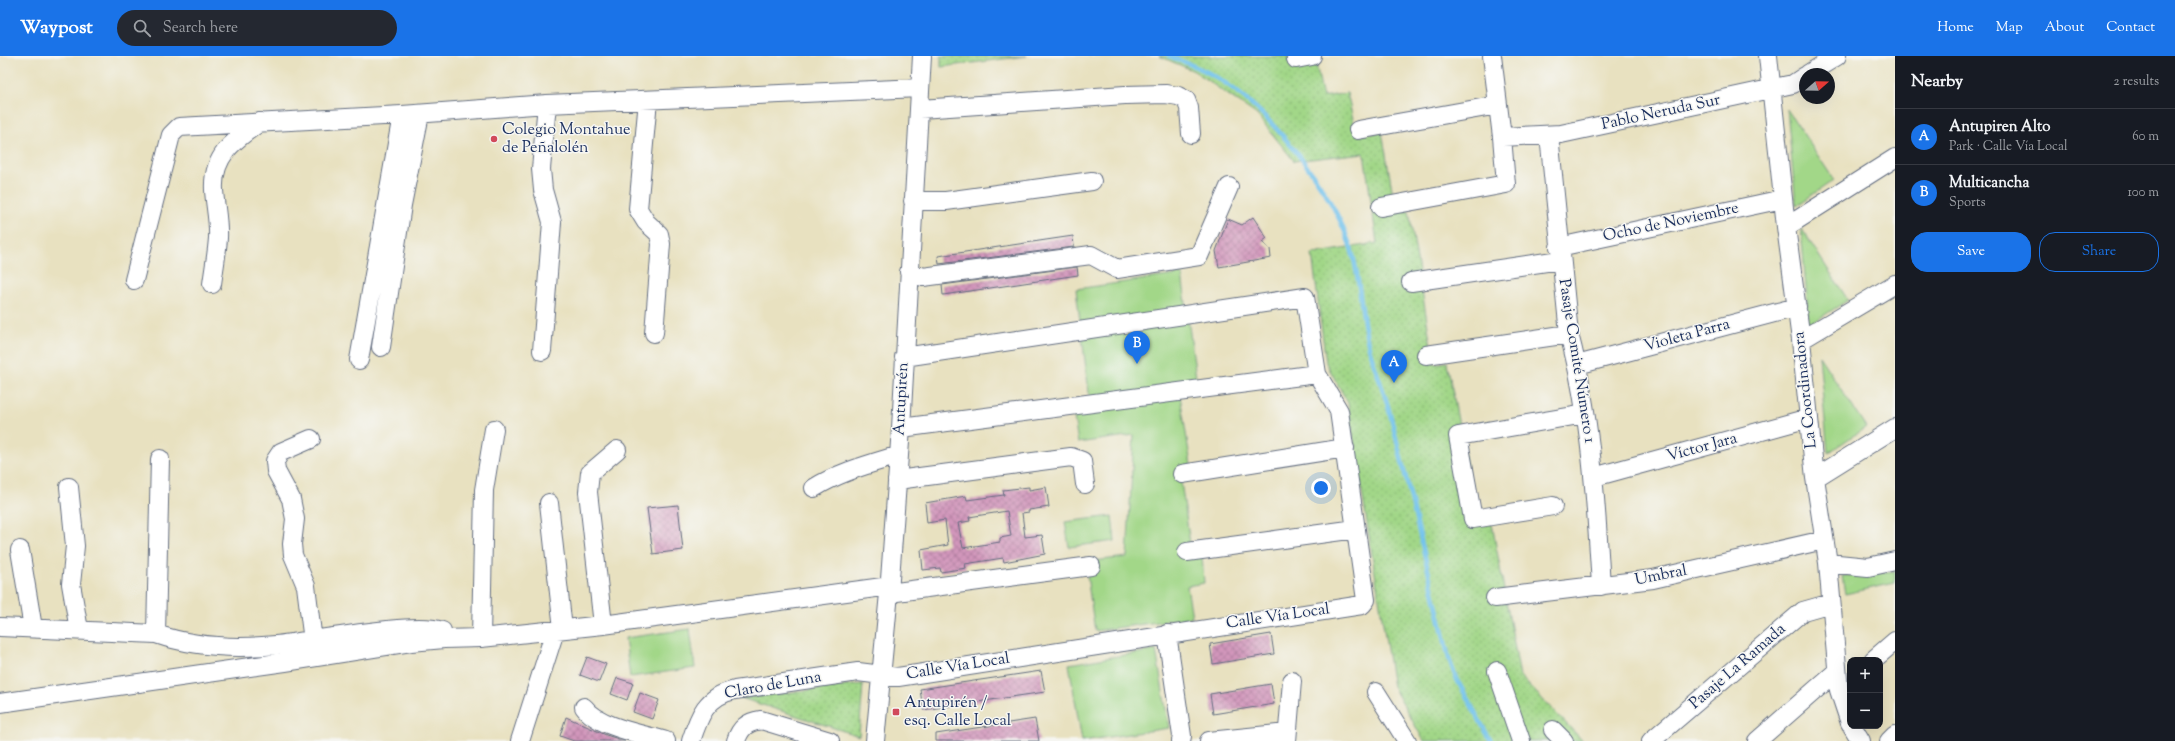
<!DOCTYPE html>
<html lang="en">
<head>
<meta charset="utf-8">
<style>
  :root { --surface:#171b24; --page:#242831; --text:#f1f3f6; --muted:#9ea1a6; --line:#363941; --accent:#1a73e8 }
  body { margin:0; font-family:"Sorts Mill Goudy",serif; background:var(--page); color:var(--text) }
  .controls { position:absolute; right:12px; bottom:12px; display:grid; overflow:hidden; border-radius:8px; box-shadow:0 4px 16px #0002 }
  .controls button { width:36px; height:36px; display:grid; place-items:center; padding:0; border:0; border-bottom:1px solid var(--line); background:var(--surface); color:var(--text); font:20px sans-serif }
  .compass { position:absolute; left:1799px; top:12px; width:36px; height:36px; border-radius:50%; background:var(--surface); box-shadow:0 4px 16px #0002; rotate:70deg }
  .you { position:absolute; left:1321px; top:432px; width:14px; height:14px; margin:-10px; border:3px solid #fff; border-radius:50%; background:#1a73e8; box-shadow:0 0 0 6px #1a73e833 }
  .badge { display:grid; place-items:center; width:26px; height:26px; border-radius:50%; background:var(--accent); color:#fff; font-size:13px; font-weight:700 }
  .pin { position:absolute; translate:-50% -33px; filter:drop-shadow(0 1px 2px #0008) }
  .pin::after { content:''; position:absolute; top:21px; width:14px; height:12px; background:inherit; clip-path:polygon(0 0,100% 0,50% 100%) }
  .list { margin:0; padding:0; list-style:none }
  h2 { display:flex; justify-content:space-between; align-items:center; height:52px; margin:0; padding:0 16px; font-size:17px }
  h2 small { font-size:13px; font-weight:400; color:var(--muted) }
  .list li { display:grid; grid-template-columns:26px 1fr auto; gap:12px; align-items:center; box-sizing:border-box; height:56px; padding:0 16px; border-top:1px solid var(--line) }
  .list b { display:block; font-size:15px; white-space:nowrap }
  .list p { margin:0; font-size:13px; white-space:nowrap; color:var(--muted) }
  .list em { font-size:13px; font-style:normal; color:var(--muted) }
  .actions { display:flex; gap:8px; padding:12px 16px }
  .actions a { flex:1; padding:9px 0; border:1px solid var(--accent); border-radius:16px; text-align:center; font-size:14px; color:var(--accent) }
  .actions .main { background:var(--accent); color:#fff }
  .icon { flex:none; width:22px; height:22px; fill:none; stroke:currentColor; stroke-width:2; stroke-linecap:round; stroke-linejoin:round }
  .map { position:relative; flex:none; width:1895px; height:685px; overflow:hidden }
  header { display:flex; align-items:center; gap:24px; box-sizing:border-box; height:56px; padding:0 20px; background:var(--accent); color:#fff }
  header strong { font-size:19px }
  nav { display:flex; gap:22px; margin-inline-start:auto; font-size:14px }
  .search { width:280px; height:36px; background:var(--page); display:flex; align-items:center; gap:10px; box-sizing:border-box; padding:0 14px; border-radius:22px; color:var(--muted); font-size:15px }
  main { display:flex }
  aside { flex:1; background:var(--surface) }
  .map>svg:first-child { display:block }
</style>
</head>
<body>
<header>
<strong>Waypost</strong>
<div class="search"><svg class="icon" aria-label="search" viewBox="0 0 24 24"><circle cx="10" cy="10" r="6"/><path d="M15 15l6 6"/></svg>Search here</div>
<nav><a>Home</a><a>Map</a><a>About</a><a>Contact</a></nav>
</header>
<main>
<div class="map">
<svg width="1895" height="685" viewBox="0 0 1895 685">
  <defs>
    <pattern id="park-dots" width="8" height="8" patternUnits="userSpaceOnUse"><rect width="8" height="8" fill="#a2d788"/><path d="M2 2h.1M6 6h.1" fill="none" stroke="#8bb978" stroke-width="1.8" stroke-linecap="round"/></pattern>
    <pattern id="building-cross-hatch" width="8" height="8" patternUnits="userSpaceOnUse"><rect width="8" height="8" fill="#d296bb"/><path d="M0 0l8 8M0 8l8-8" fill="none" stroke="#aa7b9b"/></pattern>
  </defs>
  <rect width="100%" height="100%" fill="#f6f6f2"/>
  <filter id="ink" filterUnits="userSpaceOnUse"><feTurbulence type="fractalNoise" baseFrequency=".025" numOctaves="2"/><feDisplacementMap in="SourceGraphic" scale="8" xChannelSelector="R" yChannelSelector="G"/><feConvolveMatrix kernelMatrix="1 2 1 2 8 2 1 2 1" color-interpolation-filters="sRGB"/></filter>
  <filter id="wash" filterUnits="userSpaceOnUse"><feTurbulence type="fractalNoise" baseFrequency=".012" numOctaves="4" result="noise"/><feDisplacementMap in="SourceGraphic" scale="16" xChannelSelector="R" yChannelSelector="G"/><feGaussianBlur stdDeviation="0.9" result="paint"/><feColorMatrix in="noise" values="0 0 0 0 0 0 0 0 0 0 0 0 0 0 0 0 0 1.4 0 .05"/><feComposite in="paint" operator="in"/></filter>
  <g filter="url(#wash)">
    <rect width="100%" height="100%" fill="#e8e1c0"/>
    <path fill="#a2d788" stroke="#5e8373" d="M1787 53 1834 124 1796 150Z
      M1801 172 1848 244 1809 269Z
      M1182 218 1197 329 1179 333 1191 409 1179 412 1192 501 1202 500 1204 527 1187 530 1192 561 1095 575 1085 506 1127 501 1134 379 1078 387 1073 355 1091 353 1076 233Z
      M1819 300 1866 371 1828 397Z
      M1112 460 1115 485 1069 491 1065 466Z
      M1895 515V527L1845 538 1842 520Z
      M690 573 695 612 630 621 625 582Z
      M1156 594 1169 672 1082 685 1069 608Z"/>
    <path fill="url(#park-dots)" stroke="#5e8373" d="M941 0H1027L941 11Z
      M1159 0H1288L1291 13 1316 8 1323 41 1347 37 1357 80 1382 76 1396 156 1409 155 1434 308 1447 306 1478 470 1492 468 1520 620 1583 685H1424L1393 631 1348 347 1326 307 1312 198 1377 187 1364 97 1294 105 1257 59 1194 15Z
      M863 628 859 680 741 642Z"/>
    <g fill="none" stroke-linecap="round" stroke-linejoin="round">
      <path stroke="#71c2ed" stroke-width="4.5" d="M1169 0C1182 5 1195 10 1207 16 1264 46 1329 128 1350 189 1361 220 1360 262 1370 295 1376 316 1385 337 1390 358 1411 440 1430 522 1449 603L1456 622 1491 685"/>
    </g>
    <g id="blocks">
      <path fill="url(#building-cross-hatch)" fill-rule="evenodd" d="M1253 161 1267 182 1262 186 1270 193 1271 202 1219 211 1216 195 1228 163 1242 169Z
        M1073 180 1074 191 939 208 938 200Z
        M1077 211 1078 219 943 239 942 229Z
        M1029 431V434L1046 431 1049 451 1029 454V456L1022 457 1025 481 1042 479 1045 498 1004 506 1003 502 965 508 966 512 941 516 940 512 923 514 921 494 948 489 945 464 927 467 925 447 966 440 967 444 1004 439 1003 434ZM1007 455 1011 480 1000 482V486L963 492 958 467 970 465 969 461Z
        M678 449 683 494 653 498 647 452Z
        M1271 578 1274 598 1213 608 1210 588Z
        M587 601 606 608 599 626 580 619Z
        M1041 615 1045 636 923 654 920 633Z
        M617 622 633 627 627 644 611 638Z
        M1271 628 1274 648 1213 658 1210 638Z
        M640 637 659 644 652 663 633 656Z
        M566 661 606 679 625 685H574L560 680Z
        M1035 663 1039 685H936V678Z"/>
    </g>
  </g>
  <g filter="url(#ink)">
    <use href="#blocks" fill-opacity="0" stroke="#636d80" stroke-width="1"/>
    <g fill="none" stroke-linecap="round" stroke-linejoin="round">
      <defs>
        <path id="minor" d="M1768 0 1786 171 1801 284 1815 422 1828 507 1839 634 1850 667
          M1296 3 1312 0
          M1808 18 1837 0
          M648 44 638 153 646 166 659 178 661 188 654 277
          M920 53 1125 39 1166 38 1178 40 1186 44 1189 52 1191 78
          M1358 74 1498 49
          M1549 79 1569 278C1591 360 1596 446 1601 530
          M1502 81 1561 78 1793 28 1805 20
          M913 145H946L1092 125
          M1381 151 1506 128 1502 81 1492 0
          M1786 171 1895 102
          M1559 191 1783 143
          M909 216 923 221 1091 199 1117 213 1199 200 1229 131
          M134 224 171 79 179 71 402 59 547 48 920 32
          M1411 226 1560 204
          M212 228C214 213 217 197 218 182 219 166 215 150 214 134 212 99 235 84 260 66
          M1801 284 1895 228
          M381 291 402 149 420 58
          M542 295 552 166 543 134 541 113 547 48
          M1426 299 1569 278
          M359 304 402 59
          M1577 309 1797 251
          M901 372 1317 318
          M311 383 281 396 275 405 276 415 291 443 295 463 292 488 293 499 306 530 313 585
          M160 403 156 578C194 591 236 593 276 589 309 586 418 564 442 575L443 580
          M1182 418 1345 392
          M1594 421 1809 362
          M1815 422 1895 372
          M897 424 1071 401 1082 405 1085 428
          M69 431 75 490 71 528 79 574
          M814 432C839 416 870 408 899 399
          M549 447 563 573
          M1553 450 1473 463 1458 380 1585 358
          M20 494 33 572
          M1187 496 1356 473
          M1828 507 1868 511 1895 505
          M889 537 1091 510
          M1495 542 1653 523 1824 484
          M603 569 588 436 590 417 617 394
          M0 571 156 578
          M1167 578 1182 680 1181 685
          M481 582 484 434 494 373
          M1873 604 1895 585
          M1497 615 1521 685
          M1376 636 1407 685
          M0 647 285 606 411 586 444 583 481 582 603 569 890 530
          M584 651C598 671 642 678 666 685
          M1852 670 1861 685
          M1553 674 1564 685
          M520 685 555 575
          M691 685C699 660 706 640 735 634L858 616 898 621 1362 549 1366 544 1339 355 1317 318 1305 241 904 301
          M736 685C740 672 747 666 761 664L830 685
          M875 685 889 537 901 372 922 0
          M1209 685 1287 677
          M1287 685 1292 625
          M1651 685 1803 555 1831 547
          M1757 685 1837 615
          M1889 685 1895 679"/>
      </defs>
      <use href="#minor" stroke="#636d80" stroke-width="20"/>
      <use href="#minor" stroke="#fff" stroke-width="18"/>
    </g>
  </g>
  <g fill="#d1495b" stroke="#f6f6f2" stroke-width="1.5">
    <circle cx="494" cy="83" r="4"/>
    <rect x="892" y="652" width="8" height="8" rx="2"/>
  </g>
  <g text-anchor="middle" dominant-baseline="central" stroke-width="3" stroke-linejoin="round" paint-order="stroke">
    <g font-size="16" fill="#1b2f5e" stroke="#f6f6f2">
      <text transform="translate(1661 57) rotate(-12)">Pablo Neruda Sur</text>
      <text transform="translate(1671 167) rotate(-12)">Ocho de Noviembre</text>
      <text transform="translate(1687 280) rotate(-15)">Violeta Parra</text>
      <text transform="translate(1576 305) rotate(81)">Pasaje Comité Número 1</text>
      <text transform="translate(1806 334) rotate(-96)">La Coordinadora</text>
      <text transform="translate(902 343) rotate(-87)">Antupirén</text>
      <text transform="translate(1702 392) rotate(-15)">Víctor Jara</text>
      <text transform="translate(1661 520) rotate(-11)">Umbral</text>
      <text transform="translate(1278 561) rotate(-8)">Calle Vía Local</text>
      <text transform="translate(958 611) rotate(-9)">Calle Vía Local</text>
      <text transform="translate(1738 611) rotate(-41)">Pasaje La Ramada</text>
      <text transform="translate(773 630) rotate(-10)">Claro de Luna</text>
    </g>
    <g font-size="16" fill="#1b2f5e" stroke="#f6f6f2" text-anchor="start">
      <text x="502" y="74">Colegio Montahue<tspan x="502" dy="18">de Peñalolén</tspan></text>
      <text x="904" y="647">Antupirén /<tspan x="904" dy="18">esq. Calle Local</tspan></text>
    </g>
  </g>
</svg>
<div class="controls">
<button>+</button>
<button>−</button>
</div>
<svg class="compass" viewBox="-18 -18 36 36"><path d="M0-13l5 13h-10z" fill="#e53935"/><path d="M0 13l5-13h-10z" fill="#9ea1a6"/></svg>
<div class="you"></div>
<div class="pin badge" style="left:1394px;top:327px">A</div>
<div class="pin badge" style="left:1137px;top:308px">B</div>
</div>
<aside>
<h2>Nearby<small>2 results</small></h2>
<ul class="list">
<li><span class="badge">A</span><div><b>Antupiren Alto</b><p>Park · Calle Vía Local</p></div><em>60 m</em></li>
<li><span class="badge">B</span><div><b>Multicancha</b><p>Sports</p></div><em>100 m</em></li>
</ul>
<div class="actions"><a class="main">Save</a><a>Share</a></div>
</aside>
</main>
</body>
</html>
